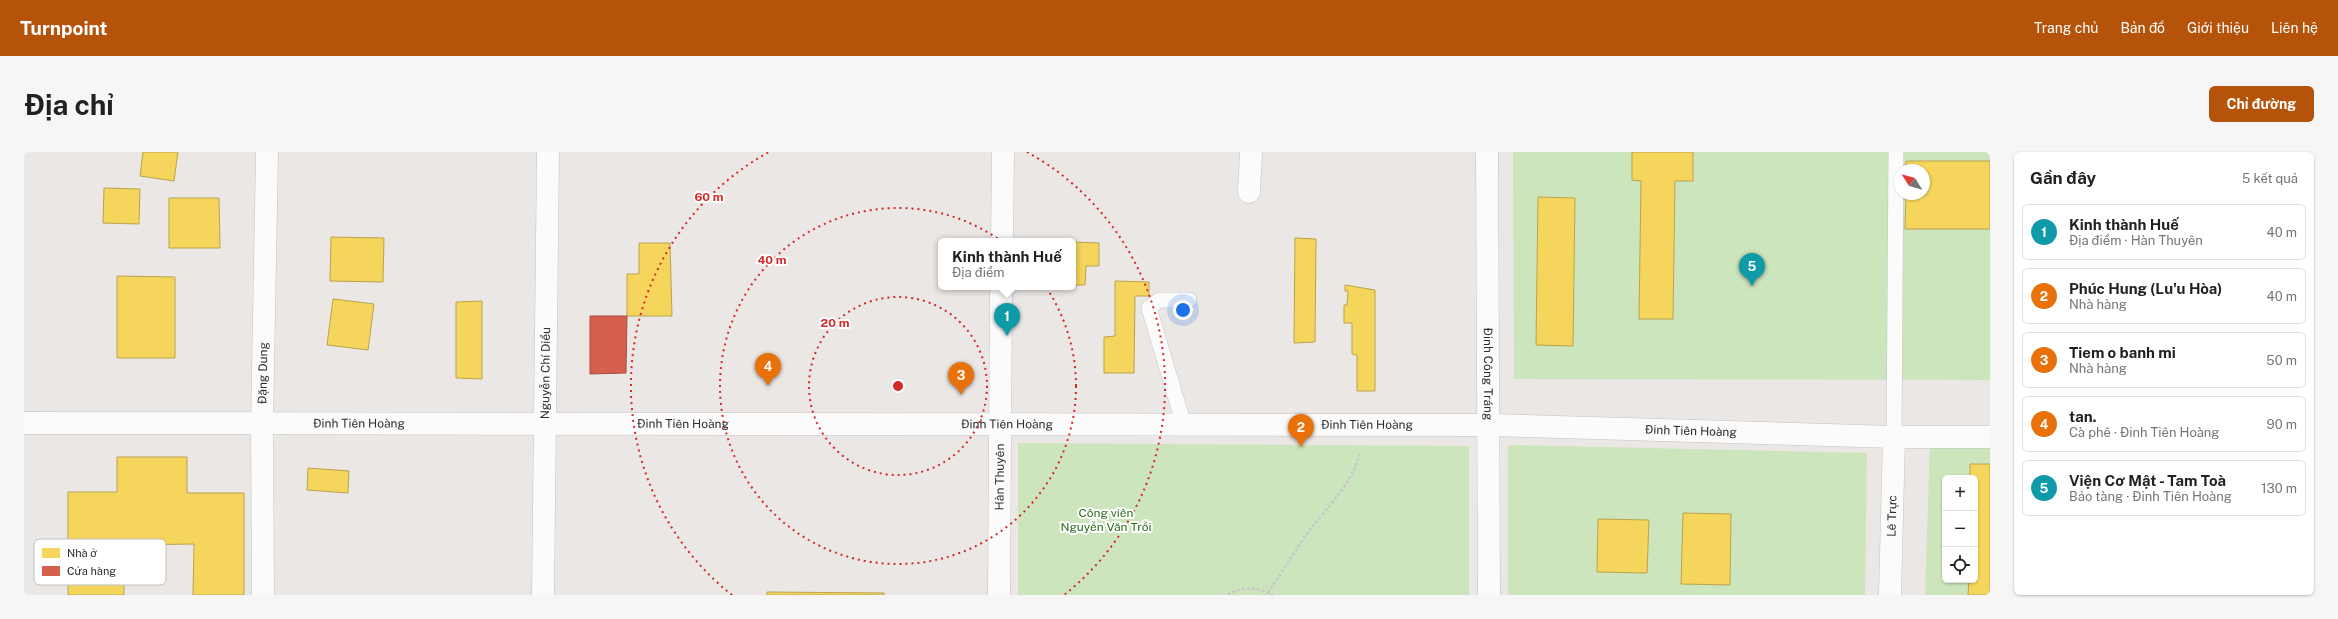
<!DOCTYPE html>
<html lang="vi">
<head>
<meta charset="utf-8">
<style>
  :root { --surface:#fff; --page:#f6f6f6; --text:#202124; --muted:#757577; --line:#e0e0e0; --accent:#b45309 }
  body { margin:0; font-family:"Public Sans",sans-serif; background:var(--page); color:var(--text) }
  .controls { position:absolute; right:12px; bottom:12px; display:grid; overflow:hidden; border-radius:6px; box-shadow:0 1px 3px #0004 }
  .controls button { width:36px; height:36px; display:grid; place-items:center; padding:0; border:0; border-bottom:1px solid var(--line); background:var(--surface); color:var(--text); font:20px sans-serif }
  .compass { position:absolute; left:1870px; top:12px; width:36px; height:36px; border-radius:50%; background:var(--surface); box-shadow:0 1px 3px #0004; rotate:307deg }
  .you { position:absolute; left:1159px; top:158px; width:14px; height:14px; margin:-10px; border:3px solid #fff; border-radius:50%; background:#1a73e8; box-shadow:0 0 0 6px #1a73e833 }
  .badge { display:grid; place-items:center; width:26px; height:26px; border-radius:50%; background:var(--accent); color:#fff; font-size:13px; font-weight:700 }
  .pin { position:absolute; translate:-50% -33px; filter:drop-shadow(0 1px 2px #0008) }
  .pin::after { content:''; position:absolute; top:21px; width:14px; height:12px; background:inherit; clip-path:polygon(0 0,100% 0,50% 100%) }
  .popup { position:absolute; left:914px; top:86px; width:138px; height:52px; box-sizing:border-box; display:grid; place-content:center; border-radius:6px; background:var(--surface); filter:drop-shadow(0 1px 3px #0005); font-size:13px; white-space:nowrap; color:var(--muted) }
  .popup b { font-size:15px; color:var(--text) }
  .popup::after { content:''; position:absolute; left:50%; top:100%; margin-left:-8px; border:8px solid transparent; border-top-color:var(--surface) }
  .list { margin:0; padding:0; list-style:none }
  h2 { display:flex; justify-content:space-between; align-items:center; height:52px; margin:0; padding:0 16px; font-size:17px }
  h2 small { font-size:13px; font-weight:400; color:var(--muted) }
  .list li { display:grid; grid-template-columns:26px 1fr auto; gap:12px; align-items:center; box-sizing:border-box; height:56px; margin:0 8px 8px; padding:0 8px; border:1px solid var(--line); border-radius:6px }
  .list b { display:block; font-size:15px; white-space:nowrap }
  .list p { margin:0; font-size:13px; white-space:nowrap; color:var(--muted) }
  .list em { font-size:13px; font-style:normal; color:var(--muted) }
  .icon { flex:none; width:22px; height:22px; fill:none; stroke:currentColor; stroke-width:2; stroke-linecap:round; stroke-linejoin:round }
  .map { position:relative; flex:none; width:1966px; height:443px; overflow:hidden; border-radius:6px }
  header { display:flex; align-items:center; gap:24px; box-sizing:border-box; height:56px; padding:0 20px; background:var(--accent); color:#fff }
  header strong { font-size:19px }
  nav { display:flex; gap:22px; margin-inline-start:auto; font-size:14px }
  .intro { display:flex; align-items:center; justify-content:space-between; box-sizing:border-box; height:96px; padding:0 24px }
  h1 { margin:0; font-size:28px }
  .button { padding:10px 18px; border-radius:6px; background:var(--accent); color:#fff; font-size:14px; font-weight:700 }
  main { display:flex; gap:24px; padding:0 24px }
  aside { flex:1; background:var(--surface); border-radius:6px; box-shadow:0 1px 3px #0004 }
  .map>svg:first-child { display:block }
</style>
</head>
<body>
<header>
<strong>Turnpoint</strong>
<nav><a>Trang chủ</a><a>Bản đồ</a><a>Giới thiệu</a><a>Liên hệ</a></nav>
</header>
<div class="intro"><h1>Địa chỉ</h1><a class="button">Chỉ đường</a></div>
<main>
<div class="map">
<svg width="1966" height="443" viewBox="0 0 1966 443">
  <rect width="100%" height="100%" fill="#eae7e4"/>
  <path fill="#cde5bd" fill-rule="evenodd" d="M1489 0H1966V228L1490 227ZM1876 18H1900V42H1876Z
    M1906 288 1966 290V443H1901ZM1921 326H1951V428H1921Z
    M994 291 1445 294V443H994Z
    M1484 293 1843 301 1841 443H1484Z"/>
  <path fill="#f6d55c" stroke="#baa34e" d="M119 0H154L150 29 116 24Z
    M1608 0H1669V29H1651L1649 167H1615L1617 29 1608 28Z
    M1882 9H1966V77H1881L1882 42H1900V18H1882Z
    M80 36 116 37 115 72 79 71Z
    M1514 45 1551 46 1549 194 1512 193Z
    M145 46H195L196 96H145Z
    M307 85 360 86 359 130 306 129Z
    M1271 86 1292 87 1291 190 1270 191Z
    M1049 90 1075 91V114H1062L1061 133H1049Z
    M615 91H646L648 164H603V122H615Z
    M93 124 151 125V206H93Z
    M1091 129 1125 130V144H1111L1110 221H1080V185L1091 184Z
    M1321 133 1351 138V239H1333V203L1328 202V171H1320V153H1323L1324 139H1321Z
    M309 147 350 152 344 198 303 193Z
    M458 149V227L432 226V150Z
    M93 305H163V341H220V443H169L170 392 100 393V443H44V340H93Z
    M1946 312H1966V443H1944L1945 428H1951V326H1946Z
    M284 316 325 319 324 341 283 338Z
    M1659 361 1707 362 1706 433 1657 432Z
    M1574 367 1625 368 1623 421 1573 420Z
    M743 440 860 441V443H743Z"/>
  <path fill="#d6604d" stroke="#a35143" d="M566 164H603L602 221 566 222Z"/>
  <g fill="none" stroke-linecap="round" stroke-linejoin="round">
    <defs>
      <path id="lane" d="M1160 273 1125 156 1135 148H1165
        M1870 285 1872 0"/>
      <g id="street">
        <path id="s1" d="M1463 0 1465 443"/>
        <path d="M1225 40 1227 0"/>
        <path d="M978 89 979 0"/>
        <path id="s2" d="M239 443 238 273 243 0"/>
        <path id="s3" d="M519 443 524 0"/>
        <path id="s4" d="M975 443 977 135"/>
        <path id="s5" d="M1866 443 1870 285"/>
      </g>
      <g id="secondary">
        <path id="s6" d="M0 271 1466 273 1870 285H1966"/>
      </g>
    </defs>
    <use href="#lane" stroke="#c4c3c4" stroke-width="16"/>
    <use href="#street" stroke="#c4c3c4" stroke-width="23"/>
    <use href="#secondary" stroke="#c4c3c4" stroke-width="23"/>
    <path stroke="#c8c8c8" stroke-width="2.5" stroke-dasharray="3 2" stroke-linecap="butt" d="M1244 441C1258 420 1271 399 1285 379 1303 355 1330 331 1336 299
      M1204 443C1218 433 1235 436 1249 443"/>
    <use href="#lane" stroke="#fcfbfb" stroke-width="15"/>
    <use href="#street" stroke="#fcfbfb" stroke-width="22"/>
    <use href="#secondary" stroke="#fcfbfb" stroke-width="22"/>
  </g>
  <g fill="none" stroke="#d62828" stroke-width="2" stroke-dasharray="2 4">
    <circle cx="874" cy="234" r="89"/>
    <circle cx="874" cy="234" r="178"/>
    <path d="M708 443A267 267 0 0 1 745 0M1003 0A267 267 0 0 1 1040 443"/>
  </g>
  <g text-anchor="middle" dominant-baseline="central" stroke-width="4" stroke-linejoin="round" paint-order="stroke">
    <g font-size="12" fill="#2d2d2d" stroke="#fff">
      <text stroke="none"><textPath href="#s2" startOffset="222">Đặng Dung</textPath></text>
      <text stroke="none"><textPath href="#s1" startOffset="222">Đinh Công Tráng</textPath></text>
      <text stroke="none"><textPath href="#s3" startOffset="222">Nguyễn Chí Diểu</textPath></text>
      <text stroke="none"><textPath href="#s6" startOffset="659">Đinh Tiên Hoàng</textPath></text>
      <text stroke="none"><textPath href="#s6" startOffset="983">Đinh Tiên Hoàng</textPath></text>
      <text stroke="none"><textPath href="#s6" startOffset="335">Đinh Tiên Hoàng</textPath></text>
      <text stroke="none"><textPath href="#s6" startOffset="1343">Đinh Tiên Hoàng</textPath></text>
      <text stroke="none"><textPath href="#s6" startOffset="1667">Đinh Tiên Hoàng</textPath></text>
      <text stroke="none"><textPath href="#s4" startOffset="118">Hàn Thuyên</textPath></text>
      <text stroke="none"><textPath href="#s5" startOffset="79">Lê Trực</textPath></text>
    </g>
    <g font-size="12" fill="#2b6c1b" stroke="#fff">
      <text x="1082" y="361">Công viên<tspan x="1082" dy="14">Nguyễn Văn Trỗi</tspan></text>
    </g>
  </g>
  <rect x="10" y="387" width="132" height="46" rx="6" fill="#fff" stroke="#c0c0c0" stroke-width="1"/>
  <rect x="18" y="396" width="18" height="10" fill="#f6d55c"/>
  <rect x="18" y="414" width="18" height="10" fill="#d6604d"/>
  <g font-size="11" fill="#2d2d2d">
    <text x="43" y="405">Nhà ở</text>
    <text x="43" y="423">Cửa hàng</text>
  </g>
  <circle cx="874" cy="234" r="6" fill="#d62828" stroke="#fff" stroke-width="2"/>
  <g font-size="12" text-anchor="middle" font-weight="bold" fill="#d62828" stroke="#fff" stroke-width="4" stroke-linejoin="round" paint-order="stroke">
    <text x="685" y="49">60 m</text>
    <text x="748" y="112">40 m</text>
    <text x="811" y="175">20 m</text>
  </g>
</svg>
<div class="controls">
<button>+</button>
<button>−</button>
<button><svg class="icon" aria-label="locate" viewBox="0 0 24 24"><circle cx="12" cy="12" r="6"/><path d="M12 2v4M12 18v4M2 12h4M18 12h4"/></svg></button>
</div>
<svg class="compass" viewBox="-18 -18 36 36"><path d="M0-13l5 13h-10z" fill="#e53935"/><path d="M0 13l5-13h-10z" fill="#757577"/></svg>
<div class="you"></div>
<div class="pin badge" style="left:983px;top:184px;background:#0f9aa8">1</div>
<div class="popup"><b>Kinh thành Huế</b>Địa điểm</div>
<div class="pin badge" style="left:1277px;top:295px;background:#e8710a">2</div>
<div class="pin badge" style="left:937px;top:243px;background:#e8710a">3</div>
<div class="pin badge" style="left:744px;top:234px;background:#e8710a">4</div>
<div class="pin badge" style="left:1728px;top:134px;background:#0f9aa8">5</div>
</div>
<aside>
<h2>Gần đây<small>5 kết quả</small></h2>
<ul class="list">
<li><span class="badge" style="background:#0f9aa8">1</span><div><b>Kinh thành Huế</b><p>Địa điểm · Hàn Thuyên</p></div><em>40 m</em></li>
<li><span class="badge" style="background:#e8710a">2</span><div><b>Phúc Hung (Lu'u Hòa)</b><p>Nhà hàng</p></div><em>40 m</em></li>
<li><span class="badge" style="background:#e8710a">3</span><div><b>Tiem o banh mi</b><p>Nhà hàng</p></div><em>50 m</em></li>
<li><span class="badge" style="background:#e8710a">4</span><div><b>tan.</b><p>Cà phê · Đinh Tiên Hoàng</p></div><em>90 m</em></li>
<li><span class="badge" style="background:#0f9aa8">5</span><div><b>Viện Cơ Mật - Tam Toà</b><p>Bảo tàng · Đinh Tiên Hoàng</p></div><em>130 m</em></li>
</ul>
</aside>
</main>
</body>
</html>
